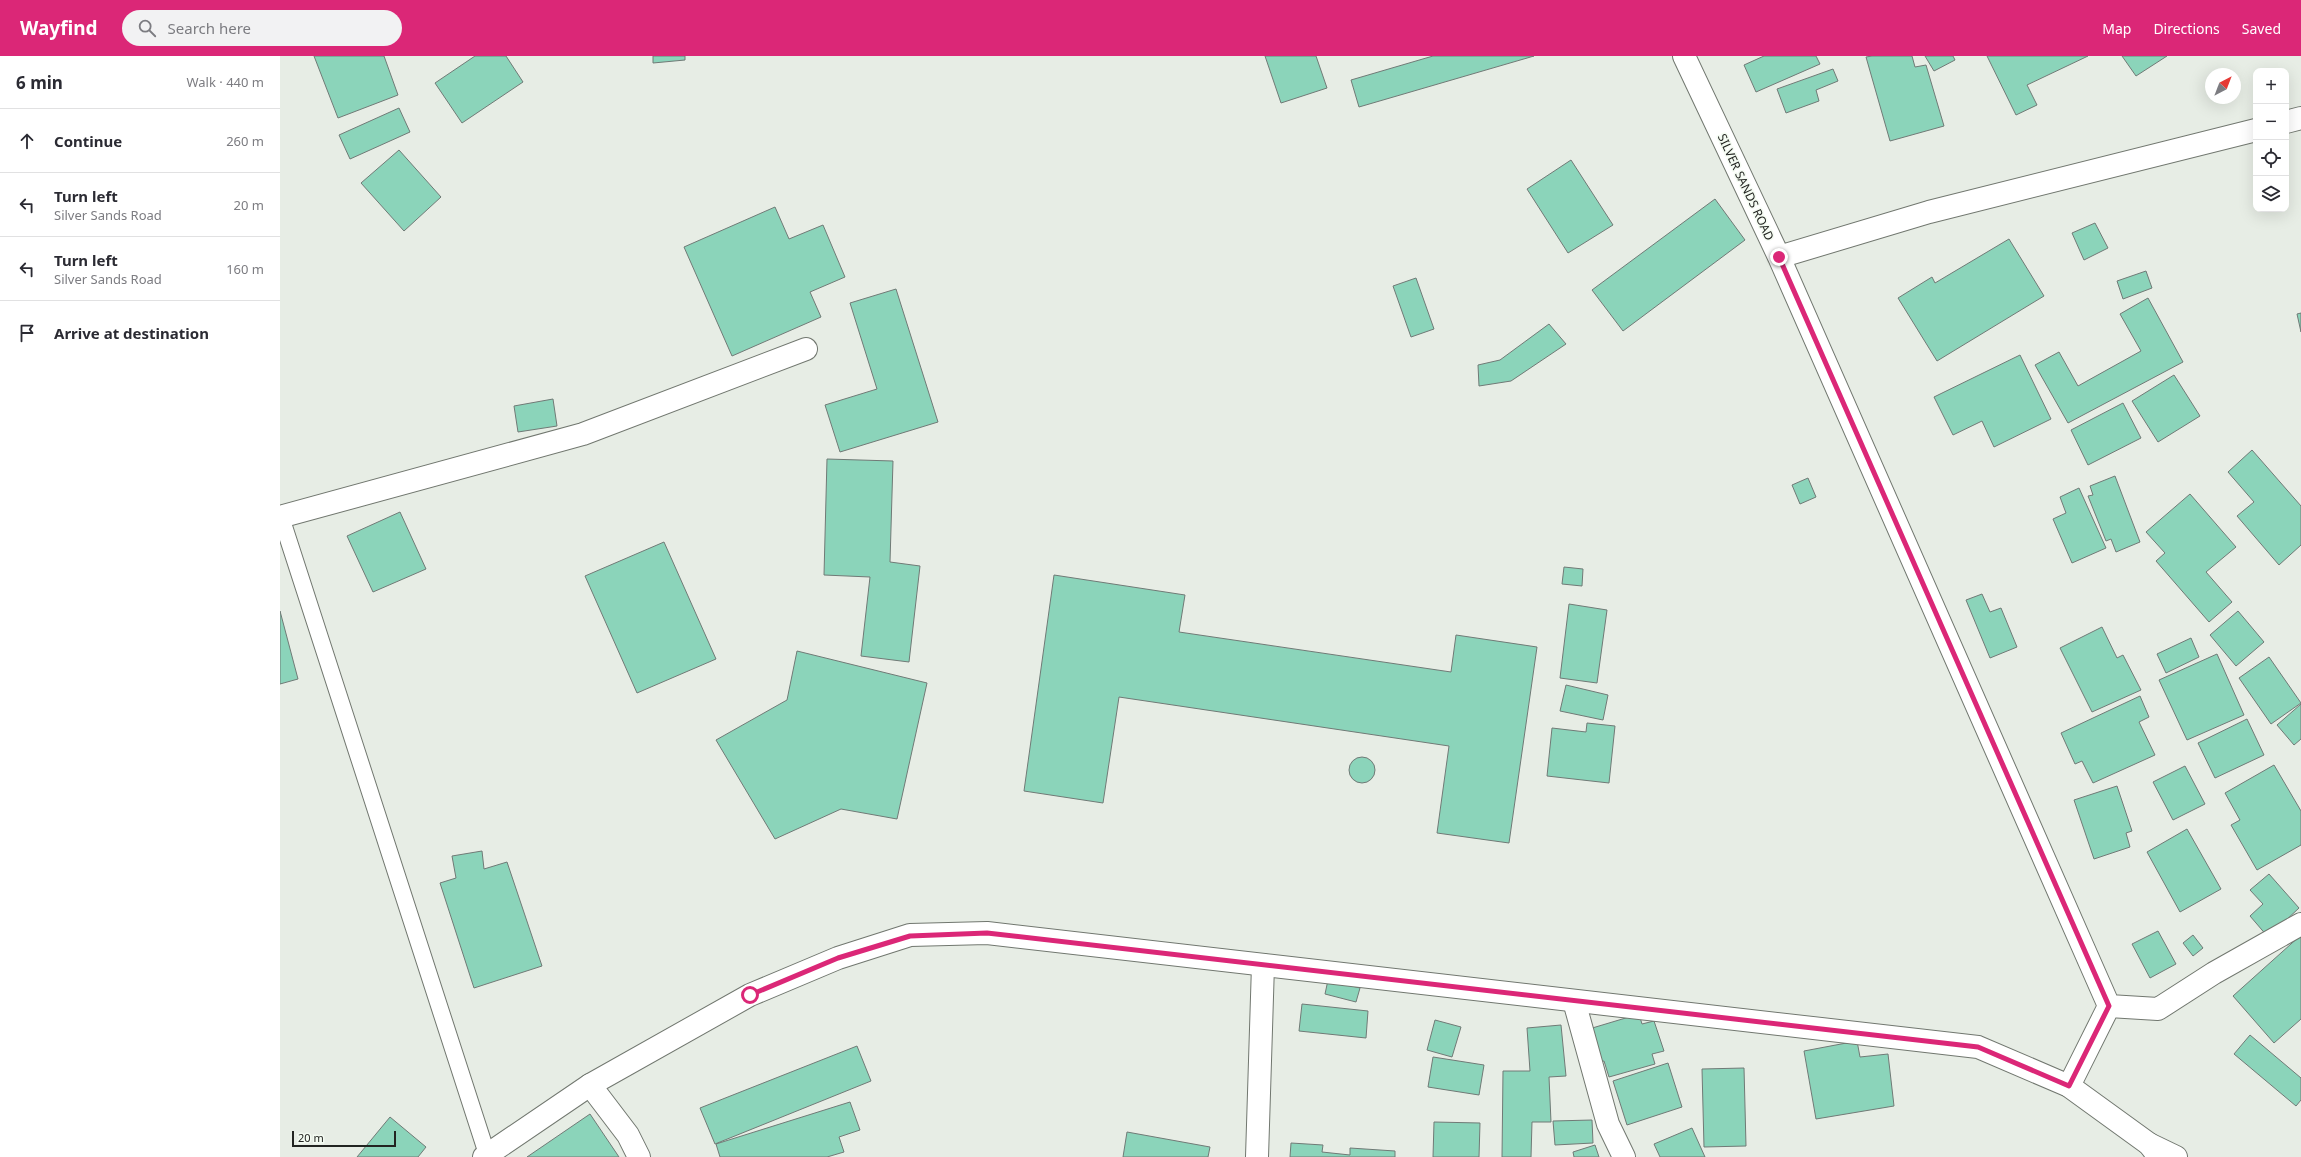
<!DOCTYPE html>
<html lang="en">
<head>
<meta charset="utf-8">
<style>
  :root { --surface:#fff; --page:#f2f2f3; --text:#2b2b33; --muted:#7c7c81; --line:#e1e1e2; --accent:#db2777 }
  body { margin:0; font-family:"Noto Sans",sans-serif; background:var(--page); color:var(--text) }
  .controls { position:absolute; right:12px; top:12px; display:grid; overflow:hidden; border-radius:8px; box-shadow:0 4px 16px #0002 }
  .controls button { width:36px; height:36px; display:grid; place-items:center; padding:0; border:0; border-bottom:1px solid var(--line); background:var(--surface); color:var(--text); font:20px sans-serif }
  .compass { position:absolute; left:1925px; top:12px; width:36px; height:36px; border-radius:50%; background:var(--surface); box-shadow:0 4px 16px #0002; rotate:42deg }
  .scale { position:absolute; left:12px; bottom:10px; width:104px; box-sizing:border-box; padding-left:4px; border:2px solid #222421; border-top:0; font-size:11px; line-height:14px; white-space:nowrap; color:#222421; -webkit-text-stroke:3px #f4fbf2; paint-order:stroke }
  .stop { position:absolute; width:12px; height:12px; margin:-9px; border:3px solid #db2777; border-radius:50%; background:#fff }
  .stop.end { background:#db2777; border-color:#fff; box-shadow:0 1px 4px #0008 }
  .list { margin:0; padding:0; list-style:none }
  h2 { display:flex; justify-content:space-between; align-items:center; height:52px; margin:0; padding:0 16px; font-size:17px }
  h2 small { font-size:13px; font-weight:400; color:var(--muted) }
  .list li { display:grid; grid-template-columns:26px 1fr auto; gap:12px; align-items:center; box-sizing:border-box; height:64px; padding:0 16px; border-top:1px solid var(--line) }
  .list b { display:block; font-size:15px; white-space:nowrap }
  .list p { margin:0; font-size:13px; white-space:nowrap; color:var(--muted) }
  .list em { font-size:13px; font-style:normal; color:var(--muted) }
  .icon { flex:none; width:22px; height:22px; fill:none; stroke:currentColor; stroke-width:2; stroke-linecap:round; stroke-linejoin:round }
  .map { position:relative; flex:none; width:2021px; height:1101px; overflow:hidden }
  header { display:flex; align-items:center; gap:24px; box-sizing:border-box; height:56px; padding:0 20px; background:var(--accent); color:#fff }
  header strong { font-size:19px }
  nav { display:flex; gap:22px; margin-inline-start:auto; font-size:14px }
  .search { width:280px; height:36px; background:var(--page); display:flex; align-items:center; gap:10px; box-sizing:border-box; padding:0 14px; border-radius:22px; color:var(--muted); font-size:15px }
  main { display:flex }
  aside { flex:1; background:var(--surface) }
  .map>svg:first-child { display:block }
</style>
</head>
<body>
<header>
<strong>Wayfind</strong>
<div class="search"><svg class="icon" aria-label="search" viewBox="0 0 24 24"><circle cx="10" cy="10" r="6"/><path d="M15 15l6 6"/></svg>Search here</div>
<nav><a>Map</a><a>Directions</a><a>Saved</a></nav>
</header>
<main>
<aside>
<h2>6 min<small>Walk · 440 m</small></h2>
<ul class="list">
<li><svg class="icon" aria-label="ahead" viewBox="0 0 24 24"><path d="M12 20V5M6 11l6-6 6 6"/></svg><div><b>Continue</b></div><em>260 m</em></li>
<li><svg class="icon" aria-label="left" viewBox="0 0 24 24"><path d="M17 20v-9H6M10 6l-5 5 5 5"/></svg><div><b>Turn left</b><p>Silver Sands Road</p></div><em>20 m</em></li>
<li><svg class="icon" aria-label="left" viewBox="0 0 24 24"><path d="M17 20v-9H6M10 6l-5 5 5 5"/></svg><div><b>Turn left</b><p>Silver Sands Road</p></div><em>160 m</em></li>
<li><svg class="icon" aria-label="arrive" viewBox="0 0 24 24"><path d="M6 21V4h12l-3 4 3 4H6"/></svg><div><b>Arrive at destination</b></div></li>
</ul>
</aside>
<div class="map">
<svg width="2021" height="1101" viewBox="0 0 2021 1101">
  <rect width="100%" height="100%" fill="#e7ede5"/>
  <path fill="#8bd4ba" stroke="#707a76" d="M34 0H104L118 39 58 62Z
    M195 0H226L243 26 182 67 155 27Z
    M373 0H405V4L373 7Z
    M985 0H1036L1047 32 1001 47Z
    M1153 0H1254L1079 51 1071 24Z
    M1484 0H1536L1540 8 1476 36 1464 9Z
    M1592 0H1632L1635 11 1646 9 1664 70 1610 85 1586 1Z
    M1645 0H1673L1675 4 1654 15Z
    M1707 0H1808L1747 29 1757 49 1736 59Z
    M1842 0H1887L1856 20Z
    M1553 13 1558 25 1536 34 1539 45 1506 57 1497 33Z
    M119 52 130 76 70 103 59 79Z
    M119 94 161 141 124 175 81 127Z
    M1291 104 1333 169 1288 197 1247 133Z
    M1435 143 1465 184 1343 275 1312 234Z
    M495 151 509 183 543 169 565 221 530 236 541 261 452 300 404 191Z
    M1815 167 1828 192 1804 204 1792 177Z
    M1729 183 1764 240 1657 305 1618 242 1652 221 1655 227Z
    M1866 215 1872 232 1843 243 1837 225Z
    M1136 222 1154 273 1131 281 1113 230Z
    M616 233 658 366 560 396 545 349 597 333 570 247Z
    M1868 242 1903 306 1788 367 1755 309 1779 296 1798 330 1861 295 1840 258Z
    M2021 257V276L2017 258Z
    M1269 268 1286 288 1231 325 1199 330 1198 309 1220 304Z
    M1740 299 1771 363 1714 391 1702 365 1673 379 1654 341Z
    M1894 319 1920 360 1878 386 1852 345Z
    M273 343 277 370 238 376 234 350Z
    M1843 347 1861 382 1808 409 1791 374Z
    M1972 394 2021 450V489L1999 509 1957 460 1974 446 1948 416Z
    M547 403 613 405 610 506 640 510 629 606 581 600 590 521 544 519Z
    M1835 420 1860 486 1836 496 1831 483 1826 485 1808 440 1813 439 1810 430Z
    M1528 422 1536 441 1520 448 1512 429Z
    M1799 432 1826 492 1792 507 1773 463 1786 457 1780 441Z
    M1910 438 1956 491 1926 516 1952 546 1929 566 1876 505 1885 497 1866 476Z
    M120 456 146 513 93 536 67 480Z
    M384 486 436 603 357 637 305 520Z
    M1284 511 1303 513 1302 530 1282 528Z
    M774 519 905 539 899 576 1171 616 1176 579 1257 591 1229 787 1157 777 1169 690 839 641 823 747 744 735Z
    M1702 538 1710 556 1721 552 1737 591 1710 602 1686 544Z
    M1289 548 1327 554 1317 627 1280 622Z
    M0 555 18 623 0 628Z
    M1958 555 1984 586 1956 610 1930 579Z
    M1822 571 1837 602 1843 599 1861 634 1812 656 1780 592Z
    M1911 582 1919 601 1886 617 1877 598Z
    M517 595 647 627 617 763 561 753 495 783 436 684 507 644Z
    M1937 598 1964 659 1907 684 1879 624Z
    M1989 601 2021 647 1991 668 1959 622Z
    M1286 629 1328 639 1323 664 1280 655Z
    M1860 640 1869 661 1859 666 1875 699 1813 727 1802 705 1795 708 1781 677Z
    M2021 648V683L2014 689 1997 669Z
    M1967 663 1984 699 1935 722 1918 687Z
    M1307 667 1335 670 1329 727 1267 720 1272 672 1306 676Z
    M1069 714a13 13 0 1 1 26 0a13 13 0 1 1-26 0Z
    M1994 709 2021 755V789L1977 814 1951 769 1960 764 1945 737Z
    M1905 710 1925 748 1893 764 1873 726Z
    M1837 730 1852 775 1846 777 1850 791 1814 803 1794 744Z
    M1907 773 1941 833 1900 856 1867 796Z
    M202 795 204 813 227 806 262 910 194 932 160 827 176 822 172 800Z
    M1989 818 2019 852 1988 881 1970 860 1983 848 1970 834Z
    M1878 875 1896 908 1870 922 1852 888Z
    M1913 879 1923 892 1913 900 1903 887Z
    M2021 879V963L1994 987 1953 940Z
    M1048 924 1080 932 1076 946 1045 938Z
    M1022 948 1088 955 1086 982 1019 975Z
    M1359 958 1362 968 1374 965 1384 995 1372 998 1375 1008 1329 1021 1324 1005 1319 1006 1309 973Z
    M1155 964 1181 971 1172 1001 1147 994Z
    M1281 969 1286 1020 1269 1021 1271 1066H1252L1251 1101H1222L1223 1015H1250L1247 972Z
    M1970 979 2021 1022V1044L2016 1050 1954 998Z
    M1577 985 1580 1001 1608 998 1614 1050 1536 1063 1524 995Z
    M577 990 591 1025 435 1088 420 1052Z
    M1153 1001 1204 1009 1199 1039 1148 1031Z
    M1388 1007 1402 1051 1347 1069 1333 1025Z
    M1464 1012 1466 1090 1424 1091 1422 1013Z
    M570 1046 580 1074 559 1081 564 1096 547 1101H440L436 1088Z
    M310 1058 339 1101H247Z
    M110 1061 146 1091 138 1101H77Z
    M1312 1064 1313 1087 1275 1089 1273 1065Z
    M1154 1066 1200 1067 1199 1101H1153Z
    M1412 1072 1425 1101H1380L1374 1088Z
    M847 1076 930 1091 928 1101H843Z
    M1011 1087 1043 1089 1042 1096 1070 1099V1092L1115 1095V1101H1010Z
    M1315 1089 1319 1101H1294L1293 1096Z"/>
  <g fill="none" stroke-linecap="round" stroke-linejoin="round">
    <defs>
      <path id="service" d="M1 461 207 1098"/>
      <path id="minor" d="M1404 0 1499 201 1829 950
        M2006 66 2021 62
        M1499 201 1649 156 1976 74
        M0 461 303 378 526 293
        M1294 945 1328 1068 1344 1101
        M1829 950 1878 953 1934 917 2021 868
        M310 1029 348 1079 359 1101
        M1789 1030 1829 950
        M1869 1088 1896 1101
        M977 1101 983 909"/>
      <path id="tertiary" d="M204 1101 310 1029 470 939 558 902 630 879 707 877 1698 991 1789 1030 1869 1088 1879 1101"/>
    </defs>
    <use href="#service" stroke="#71776f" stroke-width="18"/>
    <use href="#minor" stroke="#71776f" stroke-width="24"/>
    <use href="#tertiary" stroke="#71776f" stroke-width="24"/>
    <use href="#service" stroke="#fff" stroke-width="16"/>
    <use href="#minor" stroke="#fff" stroke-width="22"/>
    <use href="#tertiary" stroke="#fff" stroke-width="22"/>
  </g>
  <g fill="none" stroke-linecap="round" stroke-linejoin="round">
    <path stroke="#db2777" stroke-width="5" d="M470 939 558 902 630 880 707 877 1698 991 1789 1030 1829 950 1499 201"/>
  </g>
  <g text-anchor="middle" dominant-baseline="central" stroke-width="3" stroke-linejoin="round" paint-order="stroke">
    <g font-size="12" fill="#222421" stroke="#f4fbf2">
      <text transform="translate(1466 131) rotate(65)">SILVER SANDS ROAD</text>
    </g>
  </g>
</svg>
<div class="controls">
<button>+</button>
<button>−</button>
<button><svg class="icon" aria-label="locate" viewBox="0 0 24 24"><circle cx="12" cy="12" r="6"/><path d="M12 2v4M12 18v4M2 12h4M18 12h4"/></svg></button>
<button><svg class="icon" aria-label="layers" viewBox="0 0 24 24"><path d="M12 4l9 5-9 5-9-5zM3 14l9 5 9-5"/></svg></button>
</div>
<svg class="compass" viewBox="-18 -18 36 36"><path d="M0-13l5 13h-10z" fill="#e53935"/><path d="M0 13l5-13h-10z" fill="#7c7c81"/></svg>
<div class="scale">20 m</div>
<div class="stop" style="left:470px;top:939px"></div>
<div class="stop end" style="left:1499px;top:201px"></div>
</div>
</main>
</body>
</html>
